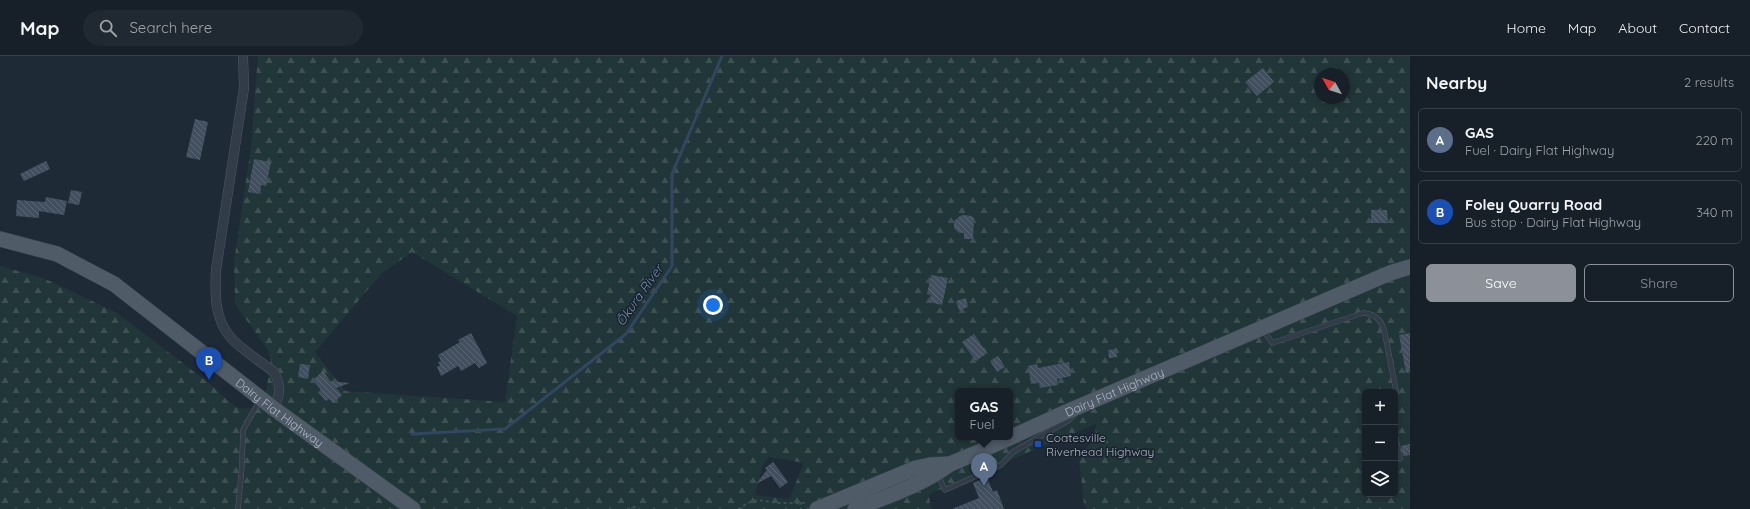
<!DOCTYPE html>
<html lang="en">
<head>
<meta charset="utf-8">
<style>
  :root { --surface:#172029; --page:#202831; --text:#f1f3f6; --muted:#9ea3a8; --line:#363e46; --accent:#8c9099 }
  body { margin:0; font-family:Quicksand,sans-serif; background:var(--page); color:var(--text) }
  .controls { position:absolute; right:12px; bottom:12px; display:grid; overflow:hidden; border-radius:6px; box-shadow:0 2px 6px #0003 }
  .controls button { width:36px; height:36px; display:grid; place-items:center; padding:0; border:0; border-bottom:1px solid var(--line); background:var(--surface); color:var(--text); font:20px sans-serif }
  .compass { position:absolute; left:1314px; top:12px; width:36px; height:36px; border-radius:50%; background:var(--surface); box-shadow:0 2px 6px #0003; rotate:309deg }
  .you { position:absolute; left:713px; top:249px; width:14px; height:14px; margin:-10px; border:3px solid #fff; border-radius:50%; background:#1a73e8; box-shadow:0 0 0 6px #1a73e833 }
  .badge { display:grid; place-items:center; width:26px; height:26px; border-radius:50%; background:var(--accent); color:#fff; font-size:13px; font-weight:700 }
  .pin { position:absolute; translate:-50% -33px; filter:drop-shadow(0 1px 2px #0008) }
  .pin::after { content:''; position:absolute; top:21px; width:14px; height:12px; background:inherit; clip-path:polygon(0 0,100% 0,50% 100%) }
  .popup { position:absolute; left:955px; top:332px; width:58px; height:52px; box-sizing:border-box; display:grid; place-content:center; border-radius:6px; background:var(--surface); filter:drop-shadow(0 1px 3px #0005); font-size:13px; white-space:nowrap; color:var(--muted) }
  .popup b { font-size:15px; color:var(--text) }
  .popup::after { content:''; position:absolute; left:50%; top:100%; margin-left:-8px; border:8px solid transparent; border-top-color:var(--surface) }
  .list { margin:0; padding:0; list-style:none }
  h2 { display:flex; justify-content:space-between; align-items:center; height:52px; margin:0; padding:0 16px; font-size:17px }
  h2 small { font-size:13px; font-weight:400; color:var(--muted) }
  .list li { display:grid; grid-template-columns:26px 1fr auto; gap:12px; align-items:center; box-sizing:border-box; height:64px; margin:0 8px 8px; padding:0 8px; border:1px solid var(--line); border-radius:6px }
  .list b { display:block; font-size:15px; white-space:nowrap }
  .list p { margin:0; font-size:13px; white-space:nowrap; color:var(--muted) }
  .list em { font-size:13px; font-style:normal; color:var(--muted) }
  .actions { display:flex; gap:8px; padding:12px 16px }
  .actions a { flex:1; padding:9px 0; border:1px solid var(--accent); border-radius:6px; text-align:center; font-size:14px; color:var(--accent) }
  .actions .main { background:var(--accent); color:#fff }
  .icon { flex:none; width:22px; height:22px; fill:none; stroke:currentColor; stroke-width:2; stroke-linecap:round; stroke-linejoin:round }
  .map { position:relative; flex:none; width:1410px; height:453px; overflow:hidden }
  header { display:flex; align-items:center; gap:24px; box-sizing:border-box; height:56px; padding:0 20px; background:var(--surface); border-bottom:1px solid var(--line) }
  header strong { font-size:19px }
  nav { display:flex; gap:22px; margin-inline-start:auto; font-size:14px }
  .search { width:280px; height:36px; background:var(--page); display:flex; align-items:center; gap:10px; box-sizing:border-box; padding:0 14px; border-radius:22px; color:var(--muted); font-size:15px }
  main { display:flex }
  aside { flex:1; background:var(--surface) }
  .map>svg:first-child { display:block }
</style>
</head>
<body>
<header>
<strong>Map</strong>
<div class="search"><svg class="icon" aria-label="search" viewBox="0 0 24 24"><circle cx="10" cy="10" r="6"/><path d="M15 15l6 6"/></svg>Search here</div>
<nav><a>Home</a><a>Map</a><a>About</a><a>Contact</a></nav>
</header>
<main>
<div class="map">
<svg width="1410" height="453" viewBox="0 0 1410 453">
  <defs>
    <pattern id="forest-firs" width="22" height="20" patternUnits="userSpaceOnUse"><rect width="22" height="20" fill="#213638"/><path d="M5 1l3.5 6h-7zM16 11l3.5 6h-7z" fill="#3f5153"/></pattern>
    <pattern id="building-back-hatch" width="6" height="6" patternUnits="userSpaceOnUse"><rect width="6" height="6" fill="#414f5f"/><path d="M-1 5l2 2M0 0l6 6M5-1l2 2" fill="none" stroke="#5a6674"/></pattern>
  </defs>
  <rect width="100%" height="100%" fill="#1f2a37"/>
  <path fill="url(#forest-firs)" fill-rule="evenodd" d="M258 0H1410V453H1087L1084 448 1079 404 1095 380 1096 368 929 438 930 448 933 453H0V210L43 222 117 257 210 328 229 346 236 351 245 353 254 351 265 341 271 306 268 294 235 248 234 206 251 91ZM1320 18H1344V42H1320ZM412 196 517 260 505 346 345 335 315 296 381 218ZM958 335H1010V381H958ZM1365 336H1395V438H1365ZM770 401 804 407 789 443 755 439 763 408Z"/>
  <g fill="none" stroke-linecap="round" stroke-linejoin="round">
    <path stroke="#31465f" stroke-width="3" d="M412 378 505 373 626 278 672 210V118L722 0"/>
  </g>
  <path fill="url(#building-back-hatch)" d="M1263 12 1274 26 1257 40 1245 26Z
    M195 63 208 66 200 104 186 101Z
    M254 103 271 106 266 130 261 129 260 138 248 136Z
    M46 105 50 113 24 125 20 118Z
    M71 134 82 136 79 149 68 147Z
    M46 141 67 145 64 159 39 155V162L16 160 17 144 45 146Z
    M1371 154H1387L1388 167H1371Z
    M964 159 971 160 974 162 973 183H964V177L958 176 954 172V165L960 160Z
    M931 219 948 222 942 249 929 246 931 239 927 238Z
    M966 242 968 251 959 254 956 245Z
    M471 277 487 307 479 312 475 307 461 315 458 310 441 320 437 311 440 309 438 306 441 305 438 299 460 286 458 284Z
    M1410 277V316L1406 317 1399 279Z
    M974 278 987 297 976 305 962 286Z
    M1116 293 1117 301 1109 302 1108 294Z
    M998 300 1005 311 997 316 990 305Z
    M1069 306 1071 320 1057 323 1058 329 1040 332 1039 327 1031 328 1028 310 1037 308 1038 312Z
    M300 308 310 309 308 323 298 321Z
    M323 315 330 325 350 327 336 332 342 339 333 347 329 343 326 345 318 336 321 334 313 324Z
    M1410 388V399L1403 400 1401 390Z
    M773 406 788 426 780 432 771 420 756 428 767 414 765 412Z
    M987 421 993 436 997 434 1004 453H952L979 442 973 427Z"/>
  <g fill="none" stroke-linecap="round" stroke-linejoin="round">
    <defs>
      <path id="service" d="M1263 273 1272 287 1363 257C1377 258 1382 265 1385 278L1396 335 1395 342
        M1395 379 1400 403
        M980 398 987 416
        M937 418 945 434 1001 409 1013 396 1069 364 1076 357
        M238 453 242 409 243 374 260 344"/>
      <path id="minor" d="M243 0 244 32 216 214C215 237 214 263 231 282 241 293 261 306 274 316 281 329 281 340 273 352"/>
      <g id="primary">
        <path id="s1" d="M0 183 57 198 114 228 273 352 413 453"/>
        <path id="s2" d="M817 453 916 412 930 409 950 408 974 398 1064 357 1390 217 1410 211"/>
        <path d="M855 453C888 440 922 429 950 408"/>
      </g>
    </defs>
    <use href="#service" stroke="#505966" stroke-width="5.5"/>
    <use href="#minor" stroke="#505966" stroke-width="10"/>
    <use href="#primary" stroke="#3c4551" stroke-width="16"/>
    <path stroke="#3b5253" stroke-width="2" stroke-dasharray="3 3" stroke-linecap="butt" d="M800 446 801 453
      M627 453 634 451 640 453
      M738 453 748 447 758 444 778 447H806"/>
    <use href="#service" stroke="#323c48" stroke-width="4.5"/>
    <use href="#minor" stroke="#323c48" stroke-width="9"/>
    <use href="#primary" stroke="#505b68" stroke-width="15"/>
  </g>
  <rect fill="#1a4fb4" stroke="#18212c" stroke-width="1.5" x="1034" y="384" width="8" height="8" rx="2"/>
  <g text-anchor="middle" dominant-baseline="central" stroke-width="3" stroke-linejoin="round" paint-order="stroke">
    <g font-size="12" fill="#acb6c5" stroke="#18212c">
      <text stroke="none"><textPath href="#s2" startOffset="321">Dairy Flat Highway</textPath></text>
      <text stroke="none"><textPath href="#s1" startOffset="333">Dairy Flat Highway</textPath></text>
    </g>
    <g font-size="12" fill="#acb6c5" stroke="#18212c" text-anchor="start">
      <text x="1046" y="381">Coatesville<tspan x="1046" dy="14">Riverhead Highway</tspan></text>
    </g>
    <g font-size="13" font-style="italic" fill="#738eaf" stroke="#18212c">
      <text transform="translate(639 239) rotate(-55)">Ōkura River</text>
    </g>
  </g>
</svg>
<div class="controls">
<button>+</button>
<button>−</button>
<button><svg class="icon" aria-label="layers" viewBox="0 0 24 24"><path d="M12 4l9 5-9 5-9-5zM3 14l9 5 9-5"/></svg></button>
</div>
<svg class="compass" viewBox="-18 -18 36 36"><path d="M0-13l5 13h-10z" fill="#e53935"/><path d="M0 13l5-13h-10z" fill="#9ea3a8"/></svg>
<div class="you"></div>
<div class="pin badge" style="left:984px;top:430px;background:#5c6f8a">A</div>
<div class="popup"><b>GAS</b>Fuel</div>
<div class="pin badge" style="left:209px;top:324px;background:#1a4fb4">B</div>
</div>
<aside>
<h2>Nearby<small>2 results</small></h2>
<ul class="list">
<li><span class="badge" style="background:#5c6f8a">A</span><div><b>GAS</b><p>Fuel · Dairy Flat Highway</p></div><em>220 m</em></li>
<li><span class="badge" style="background:#1a4fb4">B</span><div><b>Foley Quarry Road</b><p>Bus stop · Dairy Flat Highway</p></div><em>340 m</em></li>
</ul>
<div class="actions"><a class="main">Save</a><a>Share</a></div>
</aside>
</main>
</body>
</html>
